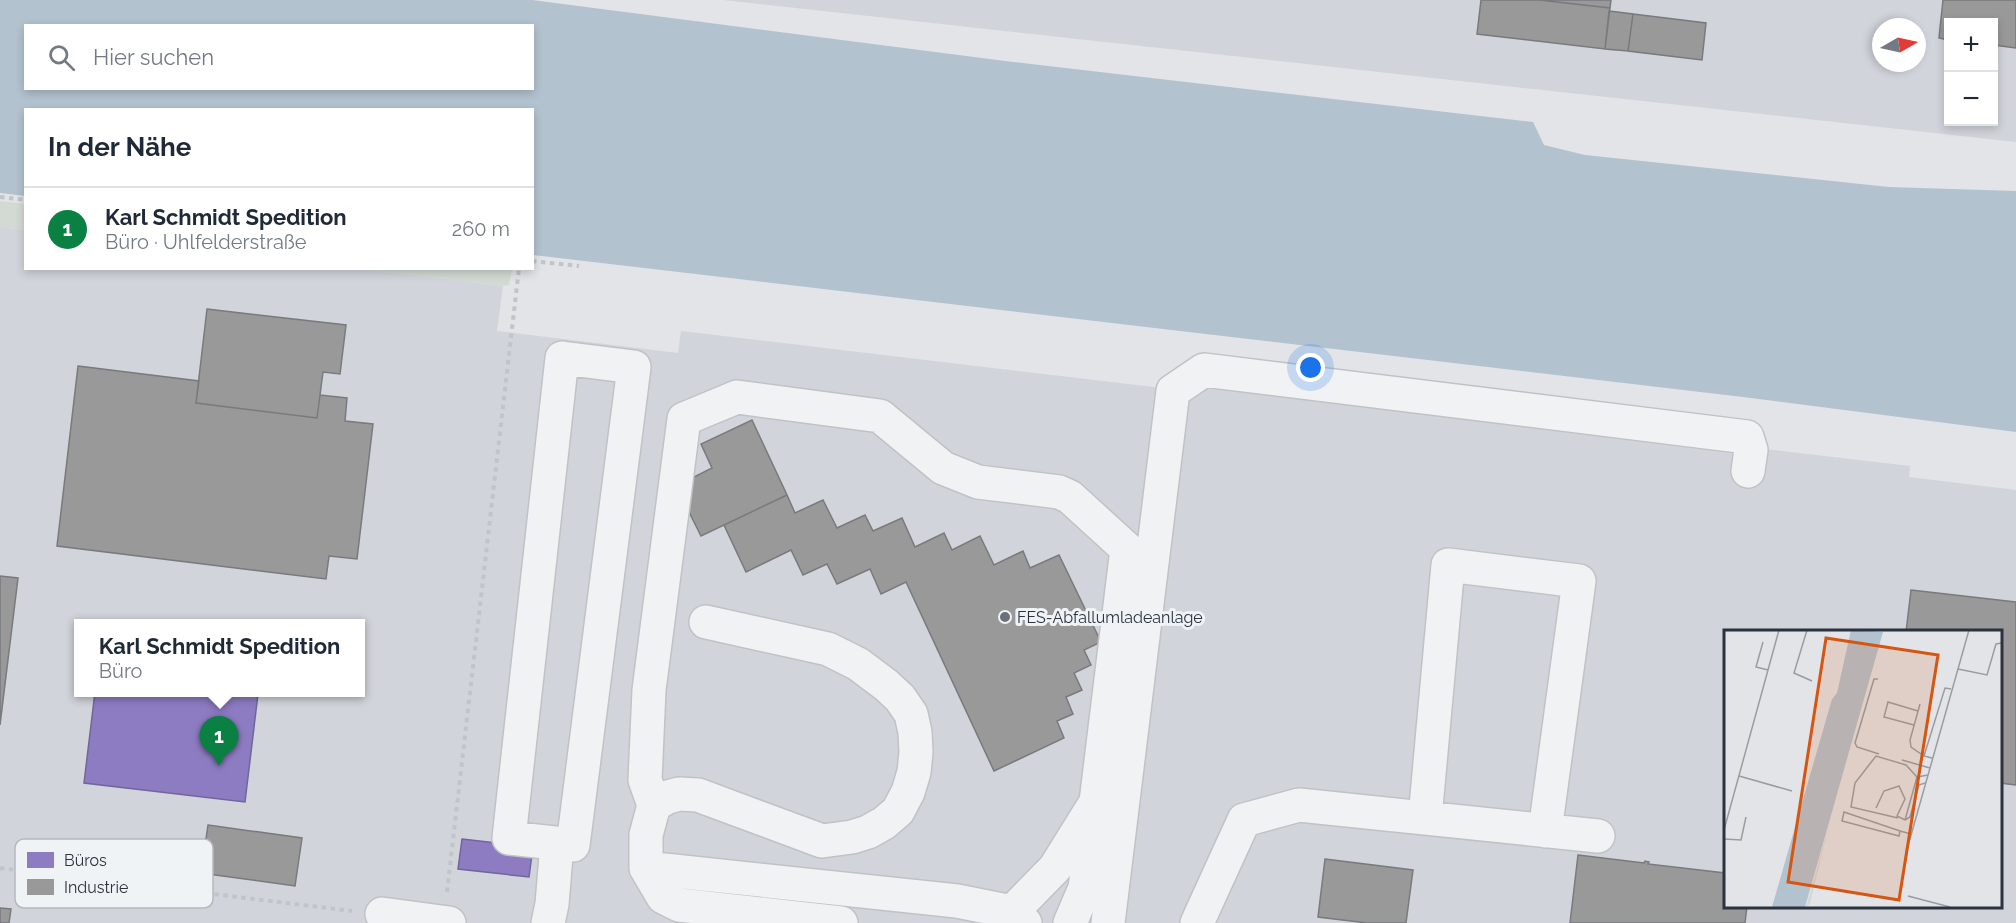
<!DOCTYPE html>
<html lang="de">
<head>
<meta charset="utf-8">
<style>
  :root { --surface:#fff; --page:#f6f6f7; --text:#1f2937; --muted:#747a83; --line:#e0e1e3; --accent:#0b8043 }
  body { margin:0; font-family:Raleway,sans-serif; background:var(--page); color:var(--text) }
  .controls { position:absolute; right:18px; top:18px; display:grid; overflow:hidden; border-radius:0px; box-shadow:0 3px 9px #0003 }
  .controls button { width:54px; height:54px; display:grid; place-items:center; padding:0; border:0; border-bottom:2px solid var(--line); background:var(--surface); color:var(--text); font:30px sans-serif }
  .compass { position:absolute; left:1872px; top:18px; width:54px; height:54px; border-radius:50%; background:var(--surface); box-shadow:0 3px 9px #0003; rotate:81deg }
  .you { position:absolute; left:1311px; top:368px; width:21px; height:21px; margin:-15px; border:4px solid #fff; border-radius:50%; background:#1a73e8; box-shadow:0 0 0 9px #1a73e833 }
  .badge { display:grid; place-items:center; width:39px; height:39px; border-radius:50%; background:var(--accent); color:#fff; font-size:20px; font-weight:700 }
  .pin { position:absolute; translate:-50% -50px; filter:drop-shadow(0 2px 3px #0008) }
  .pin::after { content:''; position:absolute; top:32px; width:21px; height:18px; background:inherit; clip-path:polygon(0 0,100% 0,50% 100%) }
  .popup { position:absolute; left:74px; top:619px; width:291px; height:78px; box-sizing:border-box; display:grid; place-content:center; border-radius:0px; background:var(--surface); filter:drop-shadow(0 2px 4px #0005); font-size:20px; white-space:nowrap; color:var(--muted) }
  .popup b { font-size:22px; color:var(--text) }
  .popup::after { content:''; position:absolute; left:50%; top:100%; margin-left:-12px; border:12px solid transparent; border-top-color:var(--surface) }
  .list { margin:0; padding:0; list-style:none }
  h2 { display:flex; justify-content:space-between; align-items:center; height:78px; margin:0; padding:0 24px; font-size:26px }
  h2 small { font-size:20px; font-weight:400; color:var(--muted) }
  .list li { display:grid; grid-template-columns:39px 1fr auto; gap:18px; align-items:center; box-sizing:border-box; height:84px; padding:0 24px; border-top:2px solid var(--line) }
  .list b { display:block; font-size:22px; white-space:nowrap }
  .list p { margin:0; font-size:20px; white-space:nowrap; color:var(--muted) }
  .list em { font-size:20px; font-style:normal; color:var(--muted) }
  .icon { flex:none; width:33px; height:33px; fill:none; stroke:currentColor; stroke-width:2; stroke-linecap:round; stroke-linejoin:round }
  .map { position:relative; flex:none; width:2016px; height:923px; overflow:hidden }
  .search { position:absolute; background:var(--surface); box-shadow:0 3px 9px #0003; left:24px; top:24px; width:510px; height:66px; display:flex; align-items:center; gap:15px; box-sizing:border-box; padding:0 21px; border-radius:0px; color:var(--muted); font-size:22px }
  .panel { position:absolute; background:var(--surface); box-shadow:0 3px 9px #0003; left:24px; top:108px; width:510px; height:162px; border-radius:0px }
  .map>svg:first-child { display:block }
</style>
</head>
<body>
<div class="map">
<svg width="2016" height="923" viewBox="0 0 2016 923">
  <rect width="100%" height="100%" fill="#e2e4e7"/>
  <path fill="#d1d4da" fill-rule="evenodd" d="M723 0H2016V142ZM1948 22H1994V122H1948ZM1881 27H1917V63H1881Z
    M0 227 25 230 26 268H353L503 286 497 331 678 353 681 331 1154 387 1187 403 1210 384 1910 466 1909 477 2016 490V923H0ZM78 624H360V692H78ZM1725 632H2000V906H1725Z"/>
  <path fill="#d3dad3" d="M0 201 25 204V230L0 227Z
    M353 269 512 268V269L509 285 503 286Z"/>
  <path fill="#b3c2cf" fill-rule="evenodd" d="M0 0H532L1013 62 1533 122 1544 145 1585 155 1889 187 2016 191V432L1743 397 533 255 532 110H26L25 196 0 193ZM26 26H532V88H26Z"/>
  <path fill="#8e7cc3" stroke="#70669b" stroke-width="1.5" d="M95 692H243L258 694 245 802 84 783Z
    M462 839 533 847 529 877 458 869Z"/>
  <path fill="#999" stroke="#787a7e" stroke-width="1.5" d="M1481 0H1539L1610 8 1605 49 1477 34Z
    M1539 0H1611L1610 8Z
    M1943 0H2016V48L1994 45V22H1948V40L1939 38Z
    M1609 11 1633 14 1628 51 1605 49Z
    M1633 14 1706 23 1702 60 1628 51Z
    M207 309 346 325 340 374 323 372 317 418 196 403Z
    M78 366 199 381 196 403 317 418 320 395 347 398 345 421 373 424 357 559 329 556 326 579 57 546Z
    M752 420 787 495 701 536 679 492 688 480 712 468 701 444Z
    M787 495 795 513 823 500 837 528 865 515 873 531 902 518 915 547 944 533 952 550 980 536 994 565 1023 551 1030 568 1059 555 1101 642 1084 650 1091 665 1074 673 1082 690 1066 697 1073 714 1057 721 1064 738 994 771 906 582 881 594 870 569 837 584 827 564 803 575 791 550 746 572 724 525Z
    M0 576 18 578 0 725Z
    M1911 590 2016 602V785L2000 783V632H1906Z
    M208 825 302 838 295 886 201 873Z
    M1578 855 1644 863 1645 861 1649 862 1648 864 1725 873V906H1747L1745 923H1570Z
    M1325 859 1413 870 1406 923H1367L1318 917Z
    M0 908 11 909 9 923H0Z"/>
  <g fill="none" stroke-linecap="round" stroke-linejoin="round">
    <defs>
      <path id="minor" d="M562 358 634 367 573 845 509 838Z
        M706 622 828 649 858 664 886 685 900 698 911 714 915 732 916 752 914 772 908 792 898 811 884 823 868 832 852 837 822 841 698 795 679 794 668 797 654 805 646 835V868L663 897 679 905 841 923
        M654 805 645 780 649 690 684 419 737 397 880 416 943 468 978 482 1059 492 1070 497 1127 549 1096 802 1055 868 1012 912
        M1425 818 1448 565 1579 581 1545 831
        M646 868 957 901 1012 912 1025 923
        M382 914 449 923
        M548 923 552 904 557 844
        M1070 923 1085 888 1095 812
        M1108 923 1173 391 1204 370 1747 437 1751 450 1748 471
        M1197 923 1244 820 1299 805 1598 836"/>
    </defs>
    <use href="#minor" stroke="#c1c2c5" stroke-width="36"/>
    <path stroke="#c2c5c7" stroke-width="4" stroke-dasharray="4.5 4.5" stroke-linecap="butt" d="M0 197 26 200
      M532 261 579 266
      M0 868 352 911
      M447 892 519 268"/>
    <use href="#minor" stroke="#f1f2f4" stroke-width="33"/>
  </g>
  <circle fill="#6b7179" stroke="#f0f3f6" stroke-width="2" cx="1005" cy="617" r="6"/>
  <g text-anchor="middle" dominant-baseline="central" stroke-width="6" stroke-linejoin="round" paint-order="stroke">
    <g font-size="16" fill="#2b333e" stroke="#f0f3f6" text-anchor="start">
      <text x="1017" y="617">FES-Abfallumladeanlage</text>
    </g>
  </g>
  <g transform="translate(1724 630)">
    <rect width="278" height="278" fill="#e2e4e7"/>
    <path d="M105 195 86 274 82 277 94 235Z" fill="#d3dad3"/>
    <path d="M127 0 159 2 81 277H48L108 69 113 63Z" fill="#b3c2cf"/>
    <path fill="none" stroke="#999da3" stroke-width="1.5" d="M83 0 70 43 88 51M39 12 32 37 44 40M234 39 263 45 272 14 278 13M154 49H150L131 113 133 117 155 124M196 74 186 110 187 117 200 126M190 95 160 87 164 72 194 81M208 128 200 126 221 58 227 59M178 130 206 138M15 146 68 161M152 178 160 161 175 156 181 169 173 186 181 190M174 188 127 177 131 153 152 126 182 135 193 147M181 190 193 147 204 145M181 190 186 187 195 155 201 153M0 200 55 0M176 201 120 182 118 191 175 206 176 201 187 204M0 209 17 210 22 187M182 223 245 0M184 266 226 277"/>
    <path fill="#d55511" fill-opacity="0.15" stroke="#d55511" stroke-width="3" d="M102 8 214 25 175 270 64 252Z"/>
    <rect width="278" height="278" fill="none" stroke="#2b333e" stroke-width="3"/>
  </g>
  <rect x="15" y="839" width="198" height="69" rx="9" fill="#f0f3f6" stroke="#b5b9bf" stroke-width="1.5"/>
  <rect x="27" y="852" width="27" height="16" fill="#8e7cc3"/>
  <rect x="27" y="879" width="27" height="16" fill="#999"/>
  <g font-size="16" fill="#2b333e">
    <text x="64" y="866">Büros</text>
    <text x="64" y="893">Industrie</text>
  </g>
</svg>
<div class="controls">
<button>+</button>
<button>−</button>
</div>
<svg class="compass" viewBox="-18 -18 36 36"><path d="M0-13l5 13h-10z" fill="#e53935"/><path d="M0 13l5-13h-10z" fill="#747a83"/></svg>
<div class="you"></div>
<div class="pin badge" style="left:219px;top:766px">1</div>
<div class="popup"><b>Karl Schmidt Spedition</b>Büro</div>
<div class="search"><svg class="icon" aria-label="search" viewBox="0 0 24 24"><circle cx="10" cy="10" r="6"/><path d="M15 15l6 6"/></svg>Hier suchen</div>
<section class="panel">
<h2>In der Nähe<small></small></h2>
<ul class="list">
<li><span class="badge">1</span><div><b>Karl Schmidt Spedition</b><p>Büro · Uhlfelderstraße</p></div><em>260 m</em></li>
</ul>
</section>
</div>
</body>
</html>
